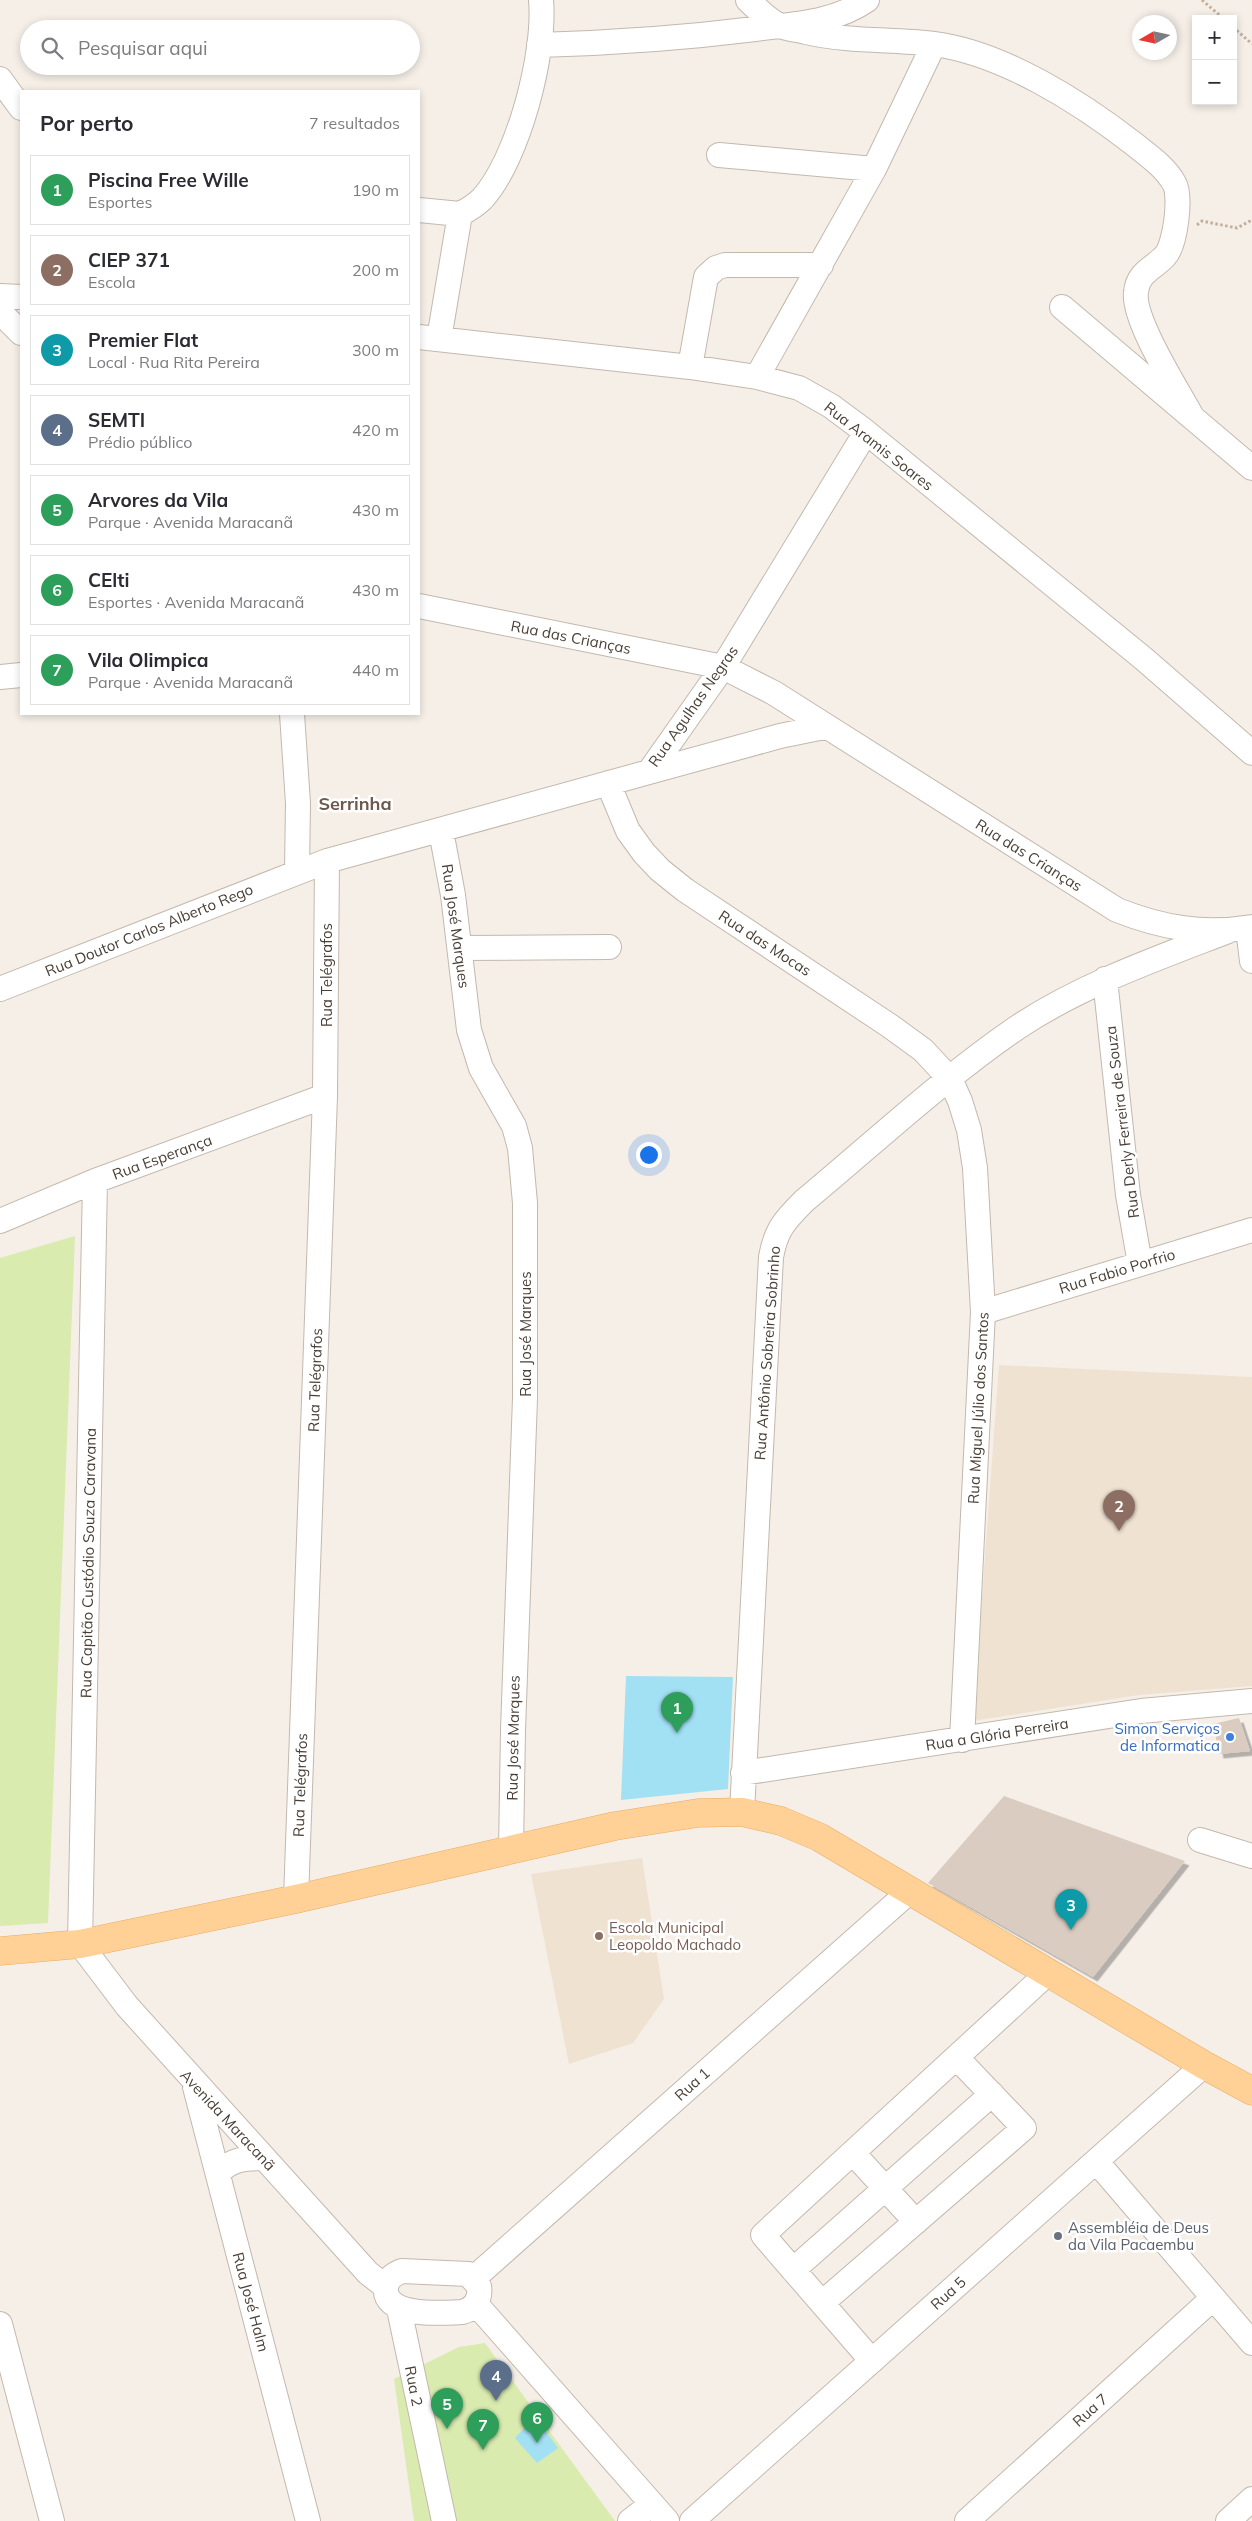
<!DOCTYPE html>
<html lang="pt">
<head>
<meta charset="utf-8">
<style>
  :root { --surface:#fff; --page:#f7f7f7; --text:#2b2b33; --muted:#7c7c81; --line:#e1e1e2; --accent:#0b8043 }
  body { margin:0; font-family:Mulish,sans-serif; background:var(--page); color:var(--text) }
  .controls { position:absolute; right:15px; top:15px; display:grid; overflow:hidden; border-radius:0px; box-shadow:0 2px 8px #0003 }
  .controls button { width:45px; height:45px; display:grid; place-items:center; padding:0; border:0; border-bottom:1px solid var(--line); background:var(--surface); color:var(--text); font:25px sans-serif }
  .compass { position:absolute; left:1132px; top:15px; width:45px; height:45px; border-radius:50%; background:var(--surface); box-shadow:0 2px 8px #0003; rotate:261deg }
  .you { position:absolute; left:648px; top:1154px; width:18px; height:18px; margin:-12px; border:4px solid #fff; border-radius:50%; background:#1a73e8; box-shadow:0 0 0 8px #1a73e833 }
  .badge { display:grid; place-items:center; width:32px; height:32px; border-radius:50%; background:var(--accent); color:#fff; font-size:16px; font-weight:700 }
  .pin { position:absolute; translate:-50% -41px; filter:drop-shadow(0 1px 2px #0008) }
  .pin::after { content:''; position:absolute; top:26px; width:18px; height:15px; background:inherit; clip-path:polygon(0 0,100% 0,50% 100%) }
  .list { margin:0; padding:0; list-style:none }
  h2 { display:flex; justify-content:space-between; align-items:center; height:65px; margin:0; padding:0 20px; font-size:21px }
  h2 small { font-size:16px; font-weight:400; color:var(--muted) }
  .list li { display:grid; grid-template-columns:32px 1fr auto; gap:15px; align-items:center; box-sizing:border-box; height:70px; margin:0 10px 10px; padding:0 10px; border:1px solid var(--line); border-radius:0px }
  .list b { display:block; font-size:19px; white-space:nowrap }
  .list p { margin:0; font-size:16px; white-space:nowrap; color:var(--muted) }
  .list em { font-size:16px; font-style:normal; color:var(--muted) }
  .icon { flex:none; width:28px; height:28px; fill:none; stroke:currentColor; stroke-width:2; stroke-linecap:round; stroke-linejoin:round }
  .map { position:relative; flex:none; width:1252px; height:2521px; overflow:hidden }
  .search { position:absolute; background:var(--surface); box-shadow:0 2px 8px #0003; left:20px; top:20px; width:400px; height:55px; display:flex; align-items:center; gap:12px; box-sizing:border-box; padding:0 18px; border-radius:28px; color:var(--muted); font-size:19px }
  .panel { position:absolute; background:var(--surface); box-shadow:0 2px 8px #0003; left:20px; top:90px; width:400px; height:625px; border-radius:0px }
  .map>svg:first-child { display:block }
</style>
</head>
<body>
<div class="map">
<svg width="1252" height="2521" viewBox="0 0 1252 2521">
  <defs>
    <filter id="shadow"><feDropShadow dx="4.5" dy="4.5" stdDeviation="0" flood-color="#0004"/></filter>
  </defs>
  <rect width="100%" height="100%" fill="#f5efe8"/>
  <path fill="#efe2d1" d="M999 1365 1252 1377V1686L1139 1695 973 1721Z
    M642 1858 664 1999 633 2043 569 2064 531 1874Z"/>
  <path fill="#d9ebaf" d="M75 1236 48 1923 0 1926V1258Z
    M485 2343 615 2521H414L394 2379 459 2347Z"/>
  <path fill="#a2e0f4" d="M626 1676 733 1677 728 1789 621 1800Z
    M535 2417 558 2448 537 2463 515 2438Z"/>
  <path fill="#daccc0" filter="url(#shadow)" d="M1239 1718 1250 1751 1219 1754 1213 1724Z
    M1004 1796 1185 1861 1093 1977 928 1883Z"/>
  <g fill="none" stroke-linecap="round" stroke-linejoin="round">
    <defs>
      <path id="minor" d="M748 0C757 9 768 20 780 26 788 29 798 30 806 32 849 42 891 39 934 44 1003 53 1080 102 1134 144 1149 156 1165 167 1174 183 1182 196 1175 246 1165 256 1153 269 1138 272 1136 292 1132 319 1177 389 1191 415
        M539 45C611 43 683 38 755 29 794 24 834 23 867 0
        M0 79 21 108
        M719 155 874 169
        M419 210 460 214C468 210 476 205 482 199 518 160 546 53 541 0
        M0 296 21 297
        M1062 307 1252 468
        M0 312 21 333
        M419 337 690 367 757 377 799 388 831 406 866 432 1144 659 1252 753
        M439 339 460 214
        M690 367 706 277 716 268 725 265H821
        M757 377 874 169 934 44
        M419 606 723 667 774 693 1117 910C1163 928 1203 935 1252 927
        M0 677 21 675
        M292 714 298 803 297 871
        M649 772 780 736 824 727
        M608 783 628 831 644 853 660 870 685 890 890 1026 923 1050 950 1079 960 1101 969 1130 975 1168 983 1312 962 1740
        M441 831 453 895 469 1030 481 1068 514 1126 520 1148 525 1203V1398L513 1730 511 1850
        M1248 928 1252 961
        M460 948 609 947
        M1105 979 1128 1195 1140 1264
        M0 989 327 861 649 772 723 667 866 432
        M95 1181 80 1944 127 2006 368 2273 386 2287
        M0 1221 95 1181 325 1096
        M983 1312 1252 1230
        M743 1773 1141 1711 1252 1701
        M742 1812 771 1257C776 1230 784 1221 804 1201 874 1143 942 1079 1018 1027 1081 985 1158 958 1228 931
        M1200 1840 1252 1856
        M296 1899 325 1096 327 861
        M195 2087 308 2521
        M853 2153 916 2222
        M1096 2161 1252 2343
        M218 2173C231 2159 246 2158 264 2158
        M793 2270 992 2094
        M402 2271 468 2274 479 2286C481 2299 475 2309 462 2312 443 2313 382 2318 386 2287 388 2278 394 2274 402 2271Z
        M474 2278 910 1891
        M822 2303 1024 2128 957 2058
        M476 2304 667 2521
        M399 2309 444 2521
        M0 2324 52 2521
        M872 2361 763 2235 1049 1972
        M630 2521 652 2504
        M692 2521 1204 2065
        M967 2521 1212 2299
        M1228 2521 1252 2499"/>
      <path id="major" d="M0 1951 80 1944 296 1899 615 1826 698 1813 742 1812 781 1821 819 1837 1204 2065 1252 2091"/>
    </defs>
    <use href="#minor" stroke="#c4b8ad" stroke-width="26"/>
    <use href="#major" stroke="#eaab61" stroke-width="29"/>
    <path stroke="#c4ae9a" stroke-width="3" stroke-dasharray="2.5 2.5" stroke-linecap="butt" d="M1202 0 1224 19
      M1233 27 1252 44
      M1197 225 1202 221 1237 228 1252 220"/>
    <use href="#minor" stroke="#fff" stroke-width="24"/>
    <use href="#major" stroke="#ffd197" stroke-width="28"/>
  </g>
  <circle fill="#3f7fe0" stroke="#fff" stroke-width="2" cx="1230" cy="1737" r="5"/>
  <circle fill="#8d6e63" stroke="#fff" stroke-width="2" cx="599" cy="1936" r="5"/>
  <circle fill="#6b7280" stroke="#fff" stroke-width="2" cx="1058" cy="2236" r="5"/>
  <g text-anchor="middle" dominant-baseline="central" stroke-width="5" stroke-linejoin="round" paint-order="stroke">
    <g font-size="15" fill="#493f36" stroke="#fff">
      <text transform="translate(879 446) rotate(38)">Rua Aramis Soares</text>
      <text transform="translate(571 637) rotate(11)">Rua das Crianças</text>
      <text transform="translate(693 706) rotate(-55)">Rua Agulhas Negras</text>
      <text transform="translate(1029 855) rotate(32)">Rua das Crianças</text>
      <text transform="translate(456 926) rotate(82)">Rua José Marques</text>
      <text transform="translate(149 930) rotate(-22)">Rua Doutor Carlos Alberto Rego</text>
      <text transform="translate(765 943) rotate(33)">Rua das Mocas</text>
      <text transform="translate(326 975) rotate(-90)">Rua Telégrafos</text>
      <text transform="translate(1122 1122) rotate(-97)">Rua Derly Ferreira de Souza</text>
      <text transform="translate(162 1157) rotate(-20)">Rua Esperança</text>
      <text transform="translate(1117 1271) rotate(-17)">Rua Fabio Porfrio</text>
      <text transform="translate(525 1334) rotate(-90)">Rua José Marques</text>
      <text transform="translate(767 1353) rotate(-86)">Rua Antônio Sobreira Sobrinho</text>
      <text transform="translate(315 1380) rotate(-88)">Rua Telégrafos</text>
      <text transform="translate(978 1408) rotate(-87)">Rua Miguel Júlio dos Santos</text>
      <text transform="translate(88 1563) rotate(-89)">Rua Capitão Custódio Souza Caravana</text>
      <text transform="translate(997 1734) rotate(-9)">Rua a Glória Perreira</text>
      <text transform="translate(513 1738) rotate(-89)">Rua José Marques</text>
      <text transform="translate(300 1785) rotate(-88)">Rua Telégrafos</text>
      <text transform="translate(692 2084) rotate(-42)">Rua 1</text>
      <text transform="translate(228 2120) rotate(47)">Avenida Maracanã</text>
      <text transform="translate(948 2293) rotate(-42)">Rua 5</text>
      <text transform="translate(251 2302) rotate(75)">Rua José Halm</text>
      <text transform="translate(414 2386) rotate(79)">Rua 2</text>
      <text transform="translate(1090 2410) rotate(-42)">Rua 7</text>
    </g>
    <g font-size="15" fill="#366cbe" stroke="#fff" text-anchor="end">
      <text x="1220" y="1728">Simon Serviços<tspan x="1220" dy="17">de Informatica</tspan></text>
    </g>
    <g font-size="15" fill="#785e54" stroke="#fff" text-anchor="start">
      <text x="609" y="1927">Escola Municipal<tspan x="609" dy="17">Leopoldo Machado</tspan></text>
    </g>
    <g font-size="15" fill="#5b616d" stroke="#fff" text-anchor="start">
      <text x="1068" y="2227">Assembléia de Deus<tspan x="1068" dy="17">da Vila Pacaembu</tspan></text>
    </g>
    <g font-size="18" font-weight="bold" fill="#6c5b4d" stroke="#fff">
      <text x="355" y="803">Serrinha</text>
    </g>
  </g>
</svg>
<div class="controls">
<button>+</button>
<button>−</button>
</div>
<svg class="compass" viewBox="-18 -18 36 36"><path d="M0-13l5 13h-10z" fill="#e53935"/><path d="M0 13l5-13h-10z" fill="#7c7c81"/></svg>
<div class="you"></div>
<div class="pin badge" style="left:677px;top:1733px;background:#2e9e5b">1</div>
<div class="pin badge" style="left:1119px;top:1531px;background:#8d6e63">2</div>
<div class="pin badge" style="left:1071px;top:1930px;background:#0f9aa8">3</div>
<div class="pin badge" style="left:496px;top:2401px;background:#5c6f8a">4</div>
<div class="pin badge" style="left:447px;top:2429px;background:#2e9e5b">5</div>
<div class="pin badge" style="left:537px;top:2443px;background:#2e9e5b">6</div>
<div class="pin badge" style="left:483px;top:2450px;background:#2e9e5b">7</div>
<div class="search"><svg class="icon" aria-label="search" viewBox="0 0 24 24"><circle cx="10" cy="10" r="6"/><path d="M15 15l6 6"/></svg>Pesquisar aqui</div>
<section class="panel">
<h2>Por perto<small>7 resultados</small></h2>
<ul class="list">
<li><span class="badge" style="background:#2e9e5b">1</span><div><b>Piscina Free Wille</b><p>Esportes</p></div><em>190 m</em></li>
<li><span class="badge" style="background:#8d6e63">2</span><div><b>CIEP 371</b><p>Escola</p></div><em>200 m</em></li>
<li><span class="badge" style="background:#0f9aa8">3</span><div><b>Premier Flat</b><p>Local · Rua Rita Pereira</p></div><em>300 m</em></li>
<li><span class="badge" style="background:#5c6f8a">4</span><div><b>SEMTI</b><p>Prédio público</p></div><em>420 m</em></li>
<li><span class="badge" style="background:#2e9e5b">5</span><div><b>Arvores da Vila</b><p>Parque · Avenida Maracanã</p></div><em>430 m</em></li>
<li><span class="badge" style="background:#2e9e5b">6</span><div><b>CElti</b><p>Esportes · Avenida Maracanã</p></div><em>430 m</em></li>
<li><span class="badge" style="background:#2e9e5b">7</span><div><b>Vila Olimpica</b><p>Parque · Avenida Maracanã</p></div><em>440 m</em></li>
</ul>
</section>
</div>
</body>
</html>
